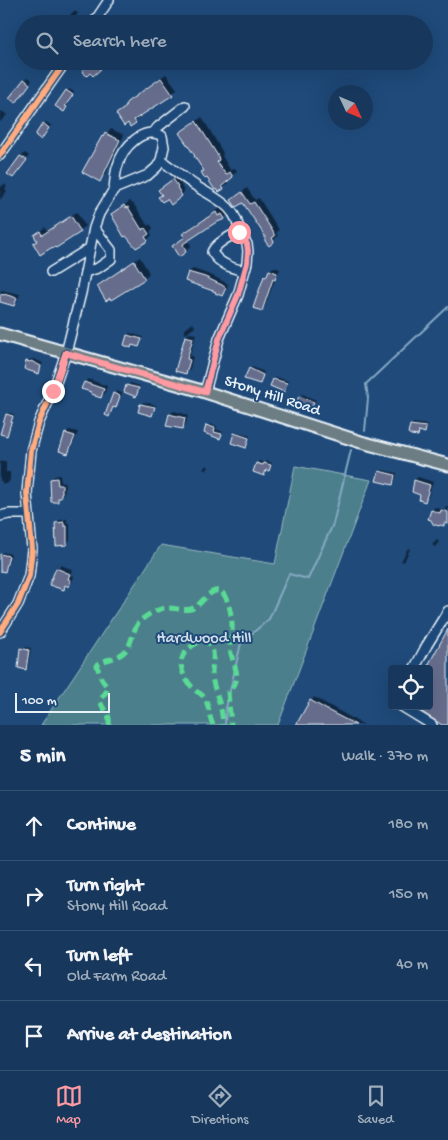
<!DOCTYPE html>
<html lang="en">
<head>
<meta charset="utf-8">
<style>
  :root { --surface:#17385c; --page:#244365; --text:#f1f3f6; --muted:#9eacbb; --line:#365272; --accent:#ff9aa2 }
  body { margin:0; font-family:"Gochi Hand",sans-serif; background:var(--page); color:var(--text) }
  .controls { position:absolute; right:15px; bottom:15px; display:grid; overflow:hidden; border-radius:5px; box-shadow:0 5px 20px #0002 }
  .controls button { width:45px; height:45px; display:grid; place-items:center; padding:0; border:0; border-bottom:1px solid var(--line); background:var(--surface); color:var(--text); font:25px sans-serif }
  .compass { position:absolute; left:328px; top:85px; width:45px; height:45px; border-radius:50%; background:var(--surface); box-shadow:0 5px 20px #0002; rotate:134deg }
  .scale { position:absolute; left:15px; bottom:12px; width:95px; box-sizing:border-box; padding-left:5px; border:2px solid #e8f1f8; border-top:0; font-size:14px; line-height:18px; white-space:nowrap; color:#e8f1f8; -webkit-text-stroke:4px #1f4a7a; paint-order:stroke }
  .stop { position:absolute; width:15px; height:15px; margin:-11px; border:4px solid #ff9aa2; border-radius:50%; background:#fff }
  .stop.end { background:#ff9aa2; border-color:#fff; box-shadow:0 1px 5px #0008 }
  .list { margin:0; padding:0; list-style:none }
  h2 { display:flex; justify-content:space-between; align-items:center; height:65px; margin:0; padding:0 20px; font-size:21px }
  h2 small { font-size:16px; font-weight:400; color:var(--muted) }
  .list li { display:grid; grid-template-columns:32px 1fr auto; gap:15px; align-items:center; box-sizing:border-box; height:70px; padding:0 20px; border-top:1px solid var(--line) }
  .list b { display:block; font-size:19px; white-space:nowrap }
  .list p { margin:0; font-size:16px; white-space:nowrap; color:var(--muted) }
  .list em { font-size:16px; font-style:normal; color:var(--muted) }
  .icon { flex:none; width:28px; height:28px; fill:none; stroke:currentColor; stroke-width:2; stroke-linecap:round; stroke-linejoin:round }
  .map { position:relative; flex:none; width:448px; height:725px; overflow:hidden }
  .search { position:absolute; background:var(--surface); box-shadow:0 5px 20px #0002; left:15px; right:15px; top:15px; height:55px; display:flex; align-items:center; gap:12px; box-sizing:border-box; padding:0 18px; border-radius:28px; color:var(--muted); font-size:19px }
  .sheet { height:345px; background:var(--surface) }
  nav { display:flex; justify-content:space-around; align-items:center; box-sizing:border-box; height:70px; border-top:1px solid var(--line); background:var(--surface); font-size:14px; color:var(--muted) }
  nav a { display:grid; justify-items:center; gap:2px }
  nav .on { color:var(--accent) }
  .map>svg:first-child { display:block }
</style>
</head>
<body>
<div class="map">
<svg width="448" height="725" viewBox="0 0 448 725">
  <rect width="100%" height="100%" fill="#1f4a7a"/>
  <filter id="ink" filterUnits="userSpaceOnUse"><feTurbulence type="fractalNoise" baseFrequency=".02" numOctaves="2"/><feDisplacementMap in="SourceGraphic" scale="10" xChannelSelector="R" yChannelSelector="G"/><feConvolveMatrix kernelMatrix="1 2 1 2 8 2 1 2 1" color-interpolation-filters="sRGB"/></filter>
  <g filter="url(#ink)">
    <path fill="#4c7f8b" stroke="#9ab8c2" d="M295 466 371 480 278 725H41L161 545 275 564Z"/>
    <path fill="#0007" d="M74 11 78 13 71 24H61Z
      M34 61H43L38 67 33 63Z
      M91 61H99L103 64 93 74Z
      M166 74 177 89 172 94 139 115 140 117 131 125 118 114 134 97Z
      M28 77 32 80 20 98 25 80Z
      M69 89 74 92 64 110 67 91Z
      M2 111 7 115 0 122V113Z
      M202 117 222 151 223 155 222 156 231 171 235 168 237 171 226 181 228 183 223 188 205 171 181 133Z
      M46 122 51 125 43 136 44 124Z
      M111 129 124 135 105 175 100 180 103 137Z
      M25 153 29 156 16 173 21 157Z
      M177 177 181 182 180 183 184 192 181 195 167 197 163 195V187Z
      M4 184 7 186 5 189 7 191 0 200V188Z
      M247 188 255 200 259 198 279 230 276 233 278 236 269 244 243 201 232 200Z
      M130 201 132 204 133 203 148 226 150 224 153 228 150 232 152 235 147 240 112 214Z
      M221 208 224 212 227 210 229 213 224 218 214 222 188 240 191 246 186 251 173 246 185 236 184 234 189 229Z
      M77 212 85 226 56 247 38 240 35 235 45 227 47 231Z
      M140 257 149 273 144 278 99 286Z
      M273 267 280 269 276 277 265 306 262 310 265 277Z
      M193 269 213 276 228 284 226 291 222 295 189 272Z
      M1 290 20 294 17 301 14 305 0 302Z
      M193 323 195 327 186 334 184 330Z
      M130 333 143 337 139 346 133 344 131 346 128 335Z
      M190 333 196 334 190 356H193L190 369 186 372 177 370 186 336Z
      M34 359 43 363 38 372 27 362 29 360Z
      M252 367 264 372 260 382 250 369Z
      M276 377 288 381 284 391 274 379Z
      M88 379 107 386 105 393 101 397 85 383Z
      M130 383 140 386 135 396 128 386Z
      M116 391 122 393 117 405 114 406 109 415 106 414Z
      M302 394 316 400 312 407 298 402Z
      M144 402 156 405 152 414 142 404Z
      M174 411 188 415 186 424 183 428 170 414Z
      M9 413 14 414 9 432 7 434V415Z
      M413 423 428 425 427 429 425 431 420 430 417 435 411 426Z
      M209 424 217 426 216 429 223 432 220 438 207 426Z
      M69 430 78 432 71 449 67 452 66 433Z
      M237 432 250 436 245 446 235 434Z
      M6 461V472H10V480L7 484H2V481H0V462Z
      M259 461 265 463 267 461 272 463 271 468 267 469 264 474 257 464Z
      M207 465 209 467 206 471 203 469Z
      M382 470 397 473 395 481 393 483 380 472Z
      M60 475 61 482H65V488L64 493 57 501 51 479 55 476Z
      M418 477 433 482 428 497 425 500 422 494 413 492 415 480Z
      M435 507 443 510 446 507H448V523L445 522 443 524 432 511Z
      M67 519V523H70V540L66 544 56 524 60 520Z
      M437 540 439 542 435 547 432 545Z
      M408 548 410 549 404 562 401 561Z
      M3 552 11 554 7 568 5 570 0 569V558Z
      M61 565 73 570 71 575 74 576 72 582 63 589 57 569Z
      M24 647 31 648 28 666 26 668 22 649Z
      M314 697 364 725H297Z"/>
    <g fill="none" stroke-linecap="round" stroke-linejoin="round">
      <path stroke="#85a8c3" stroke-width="2" d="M365 431 368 398 366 384 448 307
        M225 725 226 708 241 643 269 619 289 574 308 579 333 524 351 450"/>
    </g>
    <path fill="#666d8c" stroke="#e8f1f8" d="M89 61H99L96 65 101 69 93 76 90 73 87 76 82 72Z
      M161 78 173 95 134 120 136 123 130 127 128 123 124 126 116 114 126 107 125 105 127 102Z
      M24 79 30 84 16 103 9 98Z
      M66 90 73 95 65 106 67 107 64 112 55 106Z
      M196 121 218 156 219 160 217 162 226 175 230 172 233 177 222 186 224 189 219 192 217 189 215 190 207 178 205 179 201 172 204 171 194 156H195L179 133Z
      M43 123 49 128 41 140 35 135Z
      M105 133 120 140 100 182 82 172 102 136 103 137Z
      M20 156 27 160 13 178 7 174Z
      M173 179 178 186 177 187 182 196 171 205 167 199 162 202 158 197 162 195 158 190Z
      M242 192 250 204 254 202 272 230 275 236 272 238 274 242 269 246 265 241V236L243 203 236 207 231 200Z
      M124 205 126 208 128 207 142 230 145 228 149 234 145 237 148 241 136 248 126 236 124 237 111 214Z
      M216 212 218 216 222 214 225 219 215 223 183 244 186 252 179 257 172 246 185 237 182 234Z
      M71 216 81 232 56 248 55 247 51 248 40 255 33 243 37 241 34 235 40 231 42 235Z
      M134 261 145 279 111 300 110 298 106 301 97 286Z
      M269 270 277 273 275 280 273 279 262 311 253 308 264 276 266 277Z
      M188 272 205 277 222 285 226 288 222 296 215 293 216 292 185 281Z
      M0 294 4 295V294L17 298 14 306 0 302Z
      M127 335 142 339 139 347 132 345 131 348 124 345Z
      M185 336 193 338 187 359 190 360 186 374 175 371Z
      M26 361 30 362 31 361 41 366 39 374 24 369Z
      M249 368 263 375 260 384 244 379Z
      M273 379 287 383 284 392 270 386Z
      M84 382 104 389 101 398 95 396V395L91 394V392L81 389Z
      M126 385 139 388 136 397 124 392Z
      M113 393 120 396 116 408 113 407 109 417 105 415Z
      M299 396 314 402 312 408 296 403Z
      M140 404 155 407 152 416 138 412Z
      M6 414 13 416 7 436 0 434Z
      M169 414 185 418 183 429 166 426Z
      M206 425 215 428 214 432 222 434 220 439 204 433Z
      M410 425 426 427 425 433 419 431 418 436 411 435 408 433Z
      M65 433 75 436 68 454 59 451Z
      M234 433 249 438 246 448 231 443Z
      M256 463 263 465 264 463 271 465 269 471 266 470 264 476 253 472Z
      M379 471 395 475 393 485 376 481Z
      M57 478 58 485H62V493H61V498H58V502H51L50 479Z
      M414 480 430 485 425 502 419 500 420 495 412 492Z
      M431 510 440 513 441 510 448 512V524L444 523V526L440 525 439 526 433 524 431 520 428 519Z
      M64 522V526H67V545L56 546 55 523Z
      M0 554 9 556 5 572 0 571Z
      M56 568 70 574 68 579 71 580 69 587 65 585 64 590 49 585Z
      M448 629V725H442L413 706H429V669H426Z
      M20 648 29 650 26 670 18 668Z
      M310 700 329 711 356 725H296Z"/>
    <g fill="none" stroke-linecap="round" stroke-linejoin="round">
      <defs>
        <path id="minor" d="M93 24 109 0
          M153 133 158 127 185 106
          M0 155 66 61
          M161 160C173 169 184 178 196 186 214 198 238 206 239 232
          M51 272 90 248
          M85 272 98 268 111 259V250L94 228
          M205 392 219 339 238 295 247 263 248 251 247 244 239 232C230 236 216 243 212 252 219 264 232 268 244 271
          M0 516 9 514H29
          M0 632 18 604 29 576 32 549 27 493 31 451 39 422 53 391 66 353 81 293 94 228 99 214 114 189 148 175 157 167 161 160 164 147 162 136C144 125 122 148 118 165 115 172 115 181 114 189
          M414 669 427 645 448 611
          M401 706 432 725"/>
        <path id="major" d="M0 334 202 391 361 442 448 465"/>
      </defs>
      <use href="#minor" stroke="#e8f1f8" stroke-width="12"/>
      <use href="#major" stroke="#e8f1f8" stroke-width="15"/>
      <use href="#minor" stroke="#1f4a7a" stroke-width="9"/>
      <use href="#major" stroke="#6c7e84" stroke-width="11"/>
      <path stroke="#5adb95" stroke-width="5" stroke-dasharray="10 5" stroke-linecap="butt" d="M109 725C111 712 102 711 100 700L106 692 107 687 101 678 97 666 99 663C107 659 116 659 123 653 134 644 131 629 141 620 147 615 157 609 165 608 173 607 180 611 191 609 201 606 205 594 215 591 229 587 233 622 232 631 232 636 230 641 230 646 230 656 236 666 237 676 237 683 233 687 228 692L231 725
        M213 725C208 715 210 704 203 696 200 693 199 693 196 691 185 681 174 663 187 650 193 645 197 642 205 641 209 642 211 644 212 648 215 656 212 664 212 672 211 686 225 709 222 725"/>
      <defs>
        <path id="cycleway" d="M0 155 66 61
          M0 632 18 604 29 576 32 549 27 493 31 451 39 422 53 391 66 353"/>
      </defs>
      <use href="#cycleway" stroke="#1f4a7a" stroke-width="9"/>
      <use href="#cycleway" stroke="#ffac80" stroke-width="6"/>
    </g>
  </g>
  <g fill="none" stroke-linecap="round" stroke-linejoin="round" filter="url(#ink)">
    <path stroke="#ff9aa2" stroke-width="6" d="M53 391 66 353 205 392 219 339 238 295 247 263 248 251 247 244 239 232"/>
  </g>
  <g text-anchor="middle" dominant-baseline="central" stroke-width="4" stroke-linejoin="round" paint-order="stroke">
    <g font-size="16" fill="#e8f1f8" stroke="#1f4a7a">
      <text transform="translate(272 397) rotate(18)">Stony Hill Road</text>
    </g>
    <g font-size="16" fill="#d1e0e8" stroke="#1f4a7a">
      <text x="204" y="639">Hardwood Hill</text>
    </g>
  </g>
</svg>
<div class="controls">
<button><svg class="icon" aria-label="locate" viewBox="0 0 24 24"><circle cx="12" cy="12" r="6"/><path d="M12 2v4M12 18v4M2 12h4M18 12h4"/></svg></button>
</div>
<svg class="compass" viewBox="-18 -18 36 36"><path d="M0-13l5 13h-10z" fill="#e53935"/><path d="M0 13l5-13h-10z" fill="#9eacbb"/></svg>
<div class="scale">100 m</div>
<div class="stop" style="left:239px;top:232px"></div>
<div class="stop end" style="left:53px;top:391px"></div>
<div class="search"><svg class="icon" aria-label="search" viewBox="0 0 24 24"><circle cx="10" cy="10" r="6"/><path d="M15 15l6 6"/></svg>Search here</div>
</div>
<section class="sheet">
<h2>5 min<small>Walk · 370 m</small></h2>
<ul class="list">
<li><svg class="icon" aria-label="ahead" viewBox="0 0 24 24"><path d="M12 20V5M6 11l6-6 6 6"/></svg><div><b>Continue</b></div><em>180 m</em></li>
<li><svg class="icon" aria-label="right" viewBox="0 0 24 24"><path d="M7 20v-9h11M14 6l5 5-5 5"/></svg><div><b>Turn right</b><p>Stony Hill Road</p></div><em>150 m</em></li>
<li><svg class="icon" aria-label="left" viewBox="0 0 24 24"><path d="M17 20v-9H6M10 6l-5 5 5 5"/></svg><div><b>Turn left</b><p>Old Farm Road</p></div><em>40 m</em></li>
<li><svg class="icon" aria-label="arrive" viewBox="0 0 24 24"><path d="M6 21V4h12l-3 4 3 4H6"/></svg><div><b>Arrive at destination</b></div></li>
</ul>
</section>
<nav>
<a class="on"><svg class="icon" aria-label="map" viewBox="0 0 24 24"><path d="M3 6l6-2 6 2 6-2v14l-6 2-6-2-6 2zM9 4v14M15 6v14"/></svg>Map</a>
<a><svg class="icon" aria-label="directions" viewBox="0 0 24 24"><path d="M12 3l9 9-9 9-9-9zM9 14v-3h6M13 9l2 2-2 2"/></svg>Directions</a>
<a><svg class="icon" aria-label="saved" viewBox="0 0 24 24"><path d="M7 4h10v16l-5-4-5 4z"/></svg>Saved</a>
</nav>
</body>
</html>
